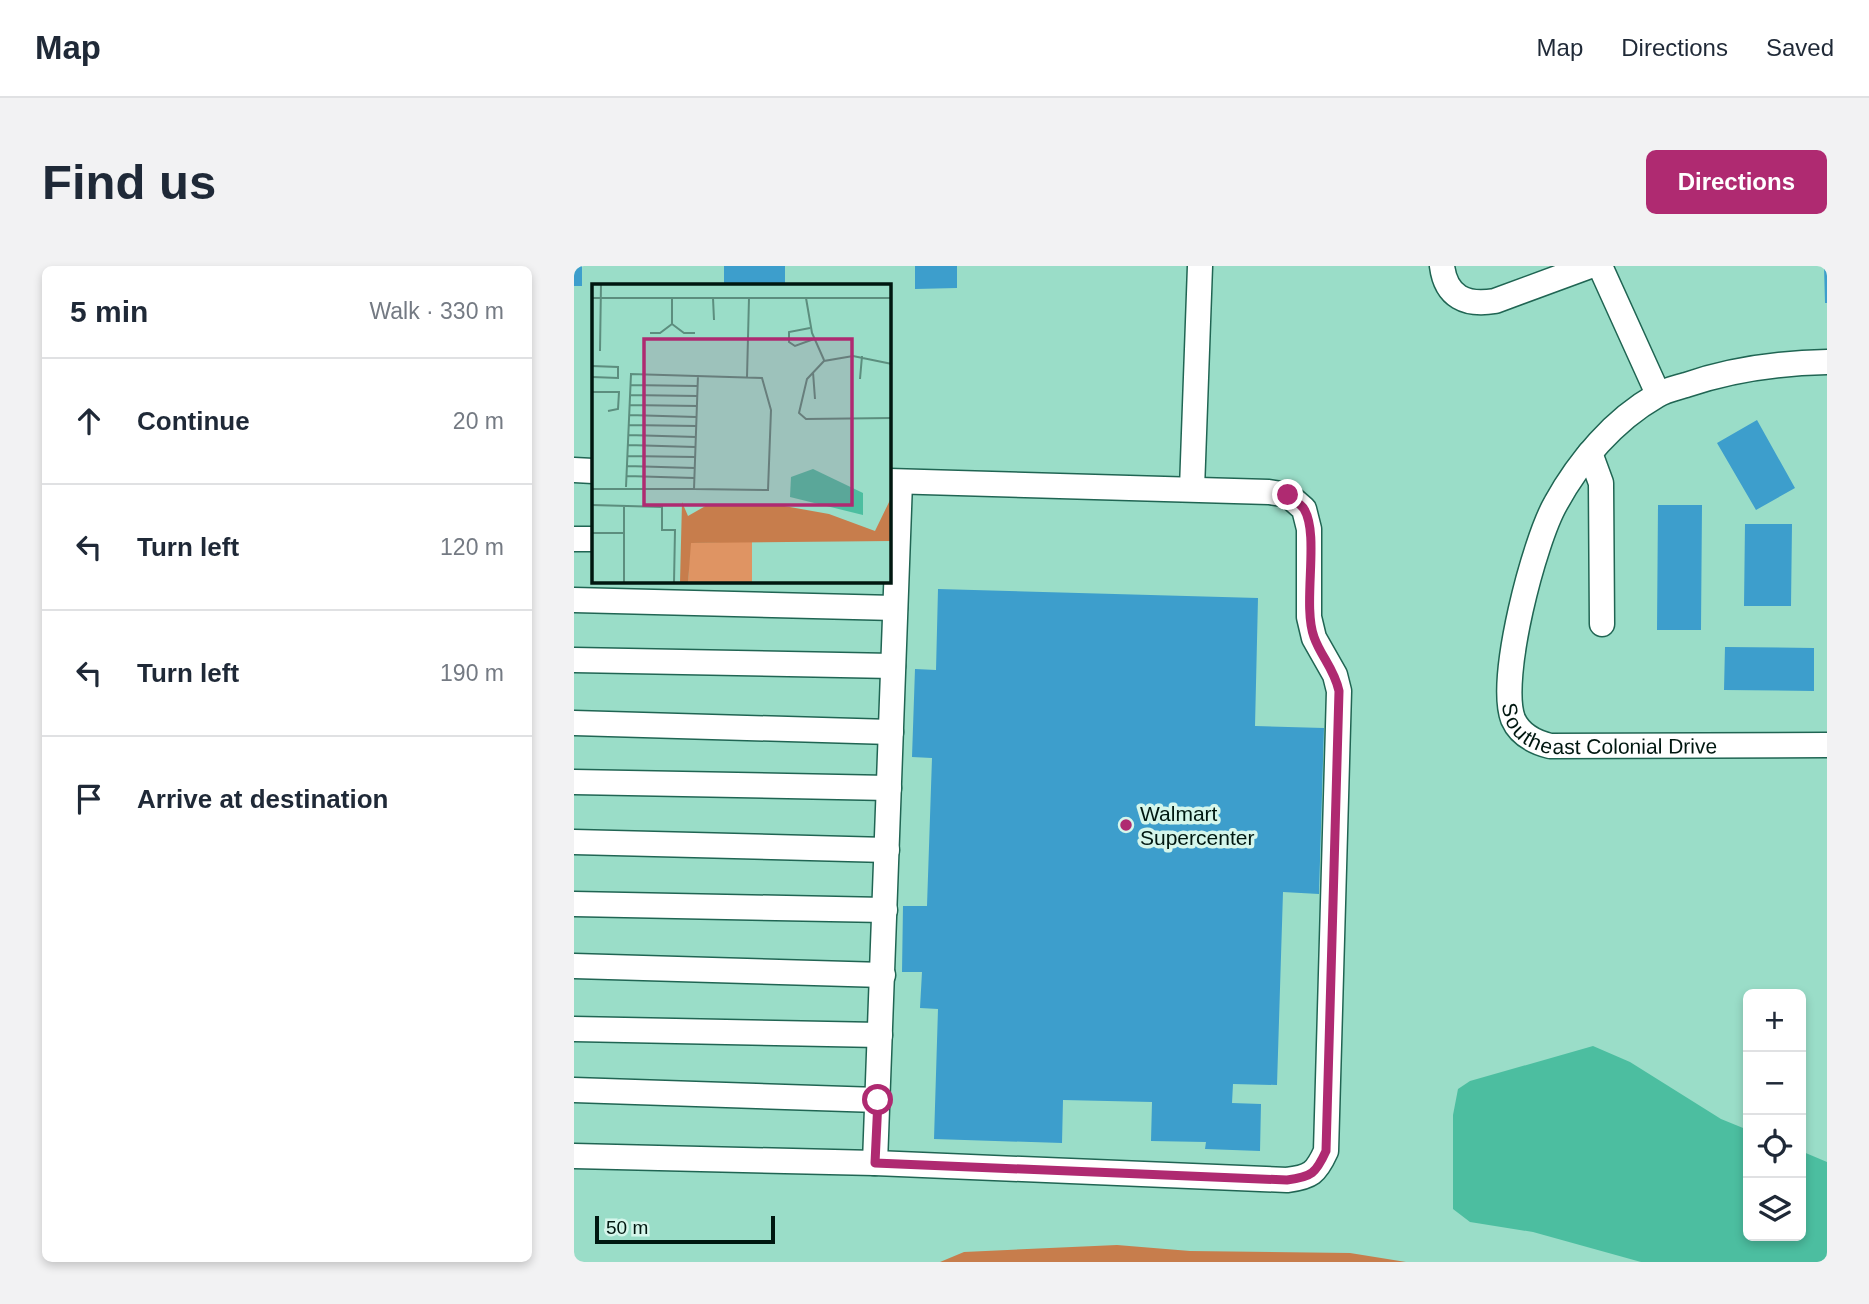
<!DOCTYPE html>
<html lang="en">
<head>
<meta charset="utf-8">
<style>
  :root { --surface:#fff; --page:#f2f2f3; --text:#1f2937; --muted:#747a83; --line:#e0e1e3; --accent:#af2a71 }
  body { margin:0; font-family:Helvetica,sans-serif; background:var(--page); color:var(--text) }
  .controls { position:absolute; right:21px; bottom:21px; display:grid; overflow:hidden; border-radius:10px; box-shadow:0 4px 10px #0003 }
  .controls button { width:63px; height:63px; display:grid; place-items:center; padding:0; border:0; border-bottom:2px solid var(--line); background:var(--surface); color:var(--text); font:35px sans-serif }
  .scale { position:absolute; left:21px; bottom:18px; width:180px; box-sizing:border-box; padding-left:7px; border:4px solid #001710; border-top:0; font-size:19px; line-height:24px; white-space:nowrap; color:#001710; -webkit-text-stroke:5px #d5f6eb; paint-order:stroke }
  .stop { position:absolute; width:21px; height:21px; margin:-16px; border:5px solid #af2a71; border-radius:50%; background:#fff }
  .stop.end { background:#af2a71; border-color:#fff; box-shadow:0 2px 7px #0008 }
  .list { margin:0; padding:0; list-style:none }
  h2 { display:flex; justify-content:space-between; align-items:center; height:91px; margin:0; padding:0 28px; font-size:30px }
  h2 small { font-size:23px; font-weight:400; color:var(--muted) }
  .list li { display:grid; grid-template-columns:46px 1fr auto; gap:21px; align-items:center; box-sizing:border-box; height:126px; padding:0 28px; border-top:2px solid var(--line) }
  .list b { display:block; font-size:26px; white-space:nowrap }
  .list em { font-size:23px; font-style:normal; color:var(--muted) }
  .icon { flex:none; width:38px; height:38px; fill:none; stroke:currentColor; stroke-width:2; stroke-linecap:round; stroke-linejoin:round }
  .map { position:relative; flex:none; width:1253px; height:996px; overflow:hidden; border-radius:10px }
  header { display:flex; align-items:center; gap:42px; box-sizing:border-box; height:98px; padding:0 35px; background:var(--surface); border-bottom:2px solid var(--line) }
  header strong { font-size:33px }
  nav { display:flex; gap:38px; margin-inline-start:auto; font-size:24px }
  .intro { display:flex; align-items:center; justify-content:space-between; box-sizing:border-box; height:168px; padding:0 42px }
  h1 { margin:0; font-size:49px }
  .button { padding:18px 32px; border-radius:10px; background:var(--accent); color:#fff; font-size:24px; font-weight:700 }
  main { display:flex; gap:42px; padding:0 42px }
  aside { flex:1; background:var(--surface); border-radius:10px; box-shadow:0 4px 10px #0003 }
  .map>svg:first-child { display:block }
</style>
</head>
<body>
<header>
<strong>Map</strong>
<nav><a>Map</a><a>Directions</a><a>Saved</a></nav>
</header>
<div class="intro"><h1>Find us</h1><a class="button">Directions</a></div>
<main>
<aside>
<h2>5 min<small>Walk · 330 m</small></h2>
<ul class="list">
<li><svg class="icon" aria-label="ahead" viewBox="0 0 24 24"><path d="M12 20V5M6 11l6-6 6 6"/></svg><div><b>Continue</b></div><em>20 m</em></li>
<li><svg class="icon" aria-label="left" viewBox="0 0 24 24"><path d="M17 20v-9H6M10 6l-5 5 5 5"/></svg><div><b>Turn left</b></div><em>120 m</em></li>
<li><svg class="icon" aria-label="left" viewBox="0 0 24 24"><path d="M17 20v-9H6M10 6l-5 5 5 5"/></svg><div><b>Turn left</b></div><em>190 m</em></li>
<li><svg class="icon" aria-label="arrive" viewBox="0 0 24 24"><path d="M6 21V4h12l-3 4 3 4H6"/></svg><div><b>Arrive at destination</b></div></li>
</ul>
</aside>
<div class="map">
<svg width="1253" height="996" viewBox="0 0 1253 996">
  <rect width="100%" height="100%" fill="#9addc8"/>
  <path fill="#c77d4c" d="M543 979 616 985 776 987 832 996H366L390 986Z"/>
  <path fill="#4cbea0" d="M1019 780 1056 796 1147 853 1174 864V970H1227V885L1253 896V996H1067L959 966 896 956 879 943V849L884 823 896 815Z"/>
  <path fill="#3d9ecc" d="M0 0H8V20H0Z
    M150 0H211V17H150Z
    M341 0H383V22L341 23Z
    M1250 0H1253V37H1251Z
    M1183 154 1221 222 1182 244 1143 177Z
    M1084 239H1128L1127 364H1083Z
    M1171 258H1218L1217 340H1170Z
    M364 323 684 332 681 460 750 462 745 628 709 626 703 819 659 818 658 837 687 838 686 885 631 883 632 876 577 875 578 836 489 834 488 877 360 873 364 743 346 742 348 706H328L329 640H353L358 492 338 491 341 403 362 404Z
    M1151 381 1240 382V425L1150 424Z"/>
  <g fill="none" stroke-linecap="round" stroke-linejoin="round">
    <defs>
      <g id="minor">
        <path d="M868 0C872 31 892 40 921 35L1016 0"/>
        <path d="M1026 0 1084 128"/>
        <path id="s1" d="M1253 96C1205 97 1158 103 1112 119 1102 122 1091 124 1082 130 1040 154 1005 195 982 237 960 275 924 413 939 453 946 469 960 476 976 480L1253 479"/>
        <path d="M1016 187 1027 217 1028 358"/>
        <path d="M0 204 19 205"/>
        <path d="M618 223 626 0"/>
        <path d="M0 273H19"/>
        <path d="M0 334 321 342"/>
        <path d="M0 394 319 400"/>
        <path d="M0 457 317 466"/>
        <path d="M0 516 315 522"/>
        <path d="M0 576 313 584"/>
        <path d="M0 638 311 644"/>
        <path d="M0 700 309 709"/>
        <path d="M0 763 306 769"/>
        <path d="M0 824 304 834"/>
        <path d="M0 890 301 897 326 216"/>
        <path d="M301 897 713 914C737 911 742 907 752 885L765 425 761 409 740 372 735 351V263L730 243 714 229 695 226 315 215"/>
      </g>
    </defs>
    <use href="#minor" stroke="#206553" stroke-width="27"/>
    <use href="#minor" stroke="#fff" stroke-width="24"/>
  </g>
  <g fill="none" stroke-linecap="round" stroke-linejoin="round">
    <path stroke="#af2a71" stroke-width="9" d="M304 834 301 897 713 914C738 911 742 907 752 885L765 425C760 402 747 391 740 371 728 338 746 269 730 243 727 238 718 233 714 229"/>
  </g>
  <circle fill="#af2a71" stroke="#d5f6eb" stroke-width="2.5" cx="552" cy="559" r="7"/>
  <g text-anchor="middle" dominant-baseline="central" stroke-width="7" stroke-linejoin="round" paint-order="stroke">
    <g font-size="21" fill="#001710" stroke="#d5f6eb">
      <text stroke="none"><textPath href="#s1" startOffset="646">Southeast Colonial Drive</textPath></text>
    </g>
    <g font-size="21" fill="#001710" stroke="#d5f6eb" text-anchor="start">
      <text x="566" y="547">Walmart<tspan x="566" dy="24">Supercenter</tspan></text>
    </g>
  </g>
  <g transform="translate(18 18)">
    <rect width="299" height="299" fill="#9addc8"/>
    <path d="M160 257V299H96L98 259Z" fill="#df9463"/>
    <path d="M299 214V257L99 259 96 299H88L90 218 96 232 117 220H181L237 230 283 247Z" fill="#c77d4c"/>
    <path d="M221 185 271 209V231L198 213 199 193Z" fill="#4cbea0"/>
    <path fill="none" stroke="#5c8e7e" stroke-width="2" d="M0 14H300M121 14 122 36M214 14 220 49 232 76M80 40 92 49H103M218 44 197 48V58L203 62 222 55M58 49H68L80 40V14M8 67 9 0M300 80 261 72 232 77 215 95 207 129 214 135 300 134M0 82 26 83V94L0 93M221 88 223 115M155 93 157 14M268 95 270 72M38 101 105 102M0 108H27L26 125 16 127M38 111 105 112M37 121 105 122M37 131 104 133M37 141 104 142M36 151 104 153M36 161 103 163M35 172 103 173M35 182 103 184M35 192 102 194M34 203 39 90 170 94 179 126 176 206 102 205M0 205H102L106 91M0 221 70 223V246H83L82 299M0 249H32M32 299V222"/>
    <path fill="#af2a71" fill-opacity="0.15" stroke="#af2a71" stroke-width="3.5" d="M52 55H260V221H52Z"/>
    <rect width="299" height="299" fill="none" stroke="#001710" stroke-width="3.5"/>
  </g>
</svg>
<div class="controls">
<button>+</button>
<button>−</button>
<button><svg class="icon" aria-label="locate" viewBox="0 0 24 24"><circle cx="12" cy="12" r="6"/><path d="M12 2v4M12 18v4M2 12h4M18 12h4"/></svg></button>
<button><svg class="icon" aria-label="layers" viewBox="0 0 24 24"><path d="M12 4l9 5-9 5-9-5zM3 14l9 5 9-5"/></svg></button>
</div>
<div class="scale">50 m</div>
<div class="stop" style="left:304px;top:834px"></div>
<div class="stop end" style="left:714px;top:229px"></div>
</div>
</main>
</body>
</html>
